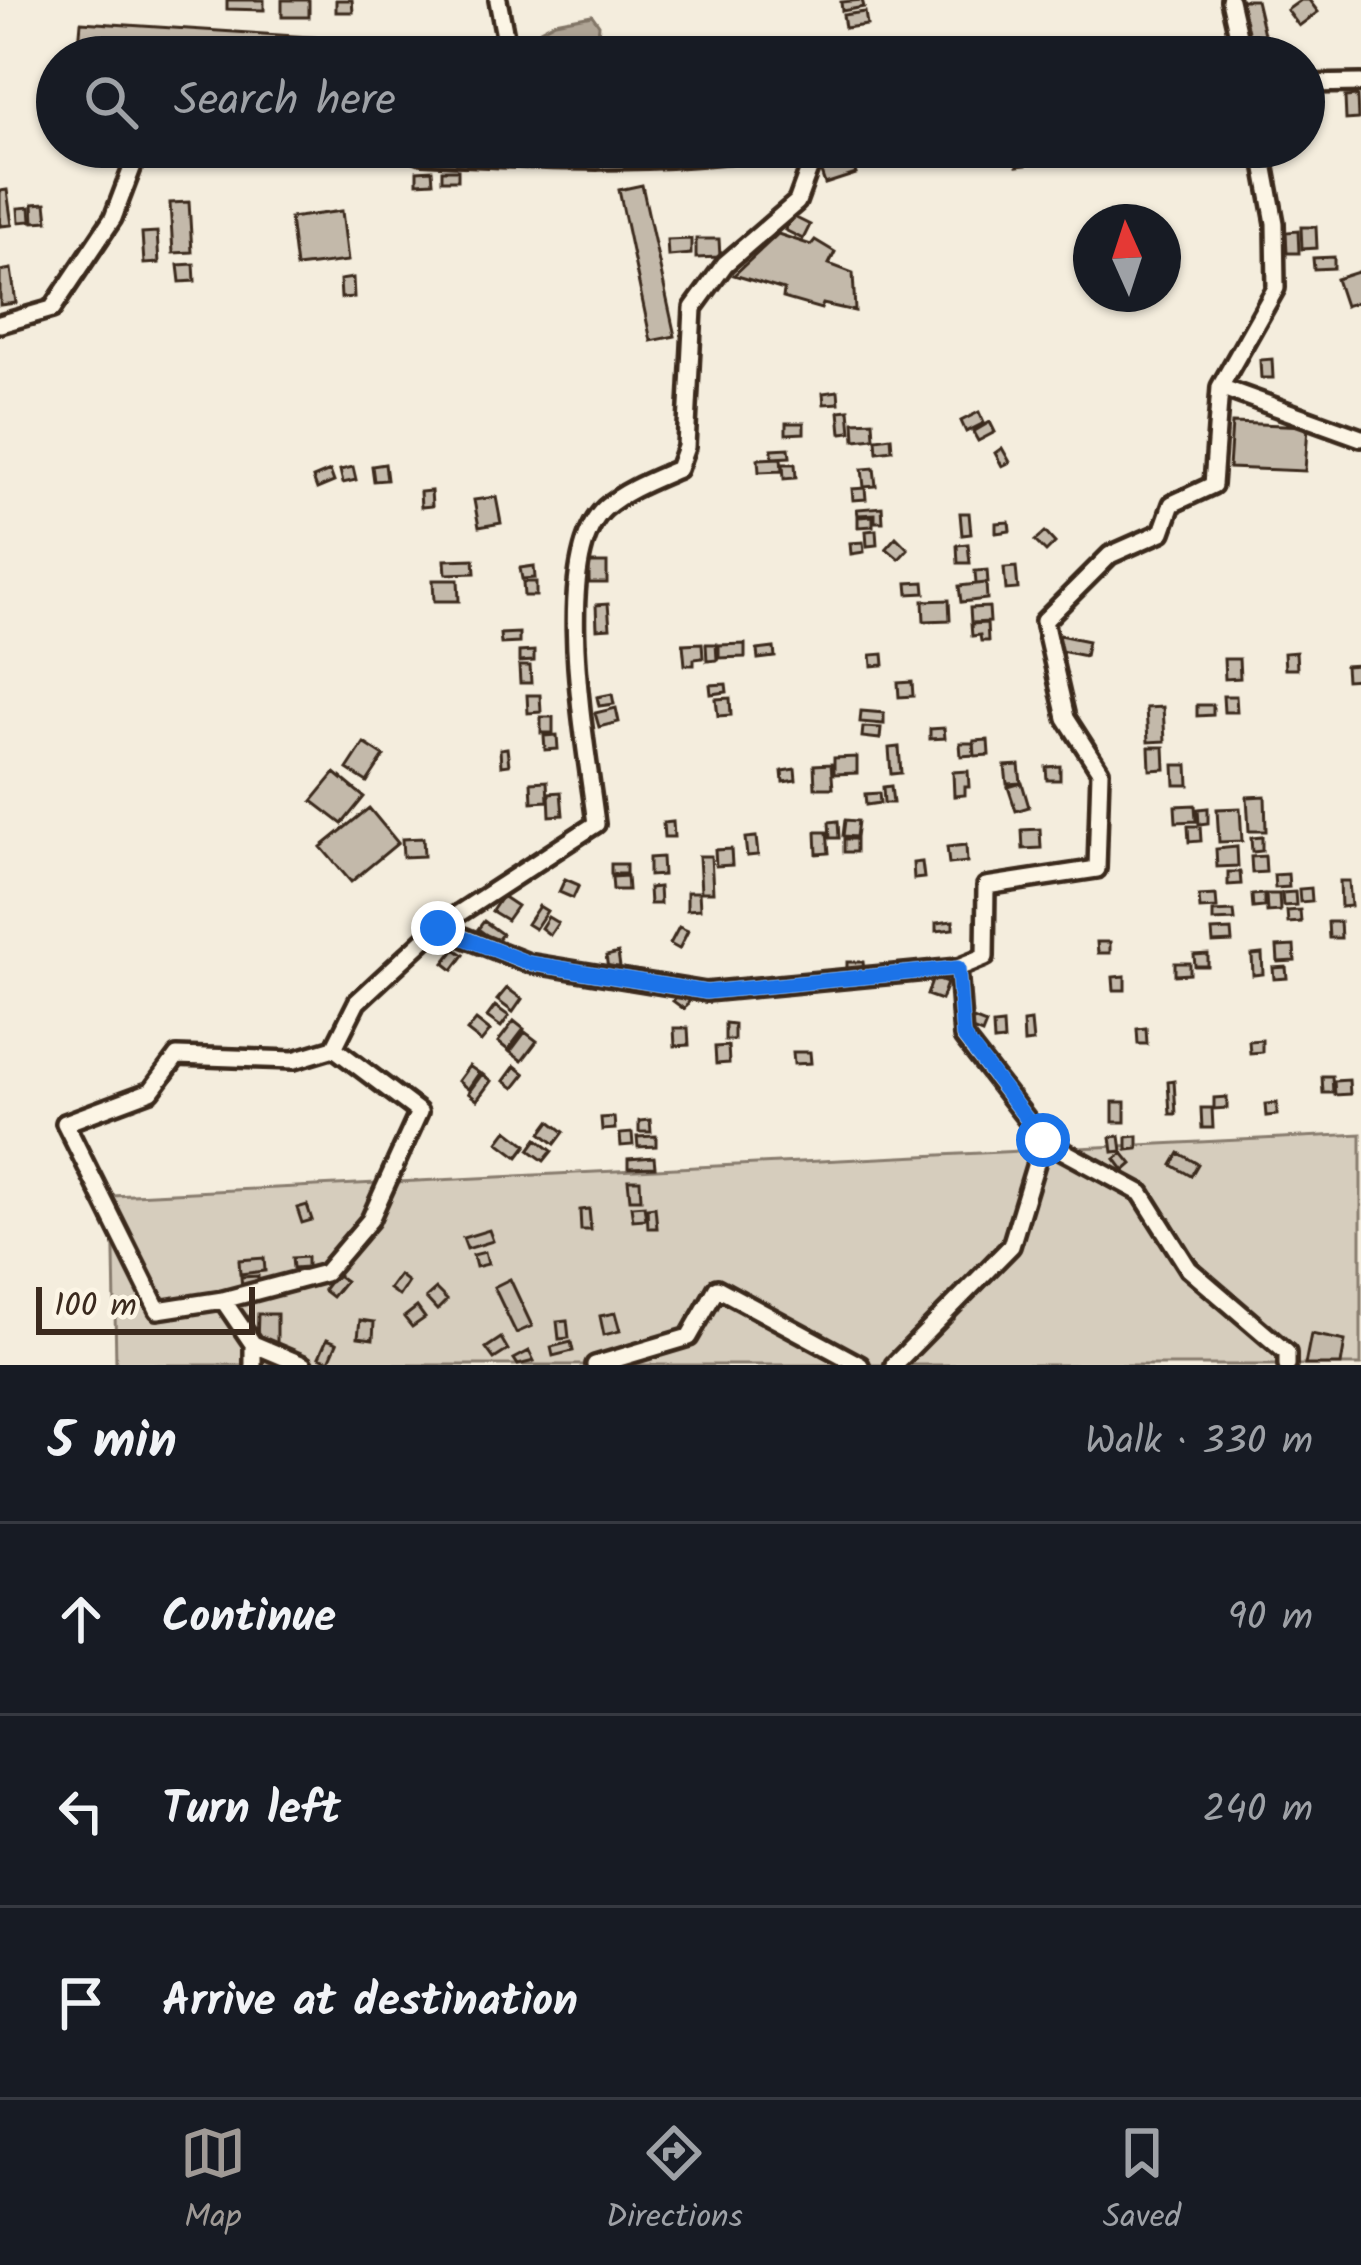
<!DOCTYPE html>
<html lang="en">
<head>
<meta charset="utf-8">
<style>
  :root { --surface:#171b24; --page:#20242c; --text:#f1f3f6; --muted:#9ea1a6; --line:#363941; --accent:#9f9995 }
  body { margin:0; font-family:Kalam,sans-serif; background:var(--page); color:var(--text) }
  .compass { position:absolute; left:1073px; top:204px; width:108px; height:108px; border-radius:50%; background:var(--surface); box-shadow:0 3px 9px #0004; rotate:357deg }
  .scale { position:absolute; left:36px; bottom:30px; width:219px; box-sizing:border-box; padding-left:12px; border:6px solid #3b2a1e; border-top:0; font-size:33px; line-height:42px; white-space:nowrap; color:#3b2a1e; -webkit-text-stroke:9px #fcf5e5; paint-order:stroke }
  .stop { position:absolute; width:36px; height:36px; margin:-27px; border:9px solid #1a73e8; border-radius:50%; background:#fff }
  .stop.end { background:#1a73e8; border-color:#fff; box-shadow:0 3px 12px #0008 }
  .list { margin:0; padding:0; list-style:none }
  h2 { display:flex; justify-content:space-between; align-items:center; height:156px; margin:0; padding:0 48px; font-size:51px }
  h2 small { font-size:39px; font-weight:400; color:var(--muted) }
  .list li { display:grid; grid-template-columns:78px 1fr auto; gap:36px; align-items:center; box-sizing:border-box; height:192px; padding:0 48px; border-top:3px solid var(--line) }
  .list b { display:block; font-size:45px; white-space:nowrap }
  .list em { font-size:39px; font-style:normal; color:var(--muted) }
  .icon { flex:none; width:66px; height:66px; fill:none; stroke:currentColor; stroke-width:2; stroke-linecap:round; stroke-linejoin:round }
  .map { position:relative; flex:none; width:1361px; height:1365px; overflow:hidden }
  .search { position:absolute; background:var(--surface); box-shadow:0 3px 9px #0004; left:36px; right:36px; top:36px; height:132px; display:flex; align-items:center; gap:30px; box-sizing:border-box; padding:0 42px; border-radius:66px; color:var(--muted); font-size:45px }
  .sheet { height:732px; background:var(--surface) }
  nav { display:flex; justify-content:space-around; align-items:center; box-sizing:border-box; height:168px; border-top:3px solid var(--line); background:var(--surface); font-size:33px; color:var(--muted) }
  nav a { display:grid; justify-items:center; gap:6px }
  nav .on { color:var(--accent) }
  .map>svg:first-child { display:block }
</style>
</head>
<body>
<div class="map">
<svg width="1361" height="1365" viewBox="0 0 1361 1365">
  <rect width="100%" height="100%" fill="#f4eddd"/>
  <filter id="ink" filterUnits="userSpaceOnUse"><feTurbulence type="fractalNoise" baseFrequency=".00833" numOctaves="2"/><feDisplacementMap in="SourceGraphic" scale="24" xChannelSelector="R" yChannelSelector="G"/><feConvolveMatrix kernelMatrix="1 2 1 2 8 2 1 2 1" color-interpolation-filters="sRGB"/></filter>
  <g filter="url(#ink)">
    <path fill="#d6cdbd" stroke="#887c6e" stroke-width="3" d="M1361 1134V1365H116L113 1196Z"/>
    <path fill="#b0a596" stroke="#817466" stroke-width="3" d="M592 15 599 25 598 35 618 57H536L534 46 540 30 555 22Z"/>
    <path fill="#c3b9aa" stroke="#3b2a1e" stroke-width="3" d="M227 0H264V10L227 9Z
      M282 0H309V17H282Z
      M336 0H352L353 12H336Z
      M862 0 864 7 842 11 841 2Z
      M1236 0H1256L1264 34 1246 39Z
      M1301 0H1309L1318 12 1299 26 1287 10Z
      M865 12 867 25 845 28 843 15Z
      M81 22 355 40 353 57H78Z
      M1036 44 1037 57H1005L1004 47Z
      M1357 96 1358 119 1346 120 1345 97Z
      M824 147H835L839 158 828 162Z
      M1015 147H1025L1026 165 1017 166Z
      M852 160 856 174 825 184 820 169Z
      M432 170 433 182 417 183V171Z
      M442 170H458V180H442Z
      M642 185 675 336 651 341 619 190Z
      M7 190 12 225 0 226V191Z
      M189 202 192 252 173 253 170 203Z
      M46 203 48 221 34 222 33 204Z
      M30 207 31 221 19 222 18 208Z
      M342 211 348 261 296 267 290 218Z
      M792 216 810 225 803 239 785 230Z
      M1301 227H1316L1317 248 1302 249Z
      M1298 231 1299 253H1287L1286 232Z
      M157 232 159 263 144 264 142 233Z
      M778 234 811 245 815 240 835 252 829 264 853 273 855 311 823 304 821 309 783 298 784 290 734 275Z
      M691 239V254L668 256 667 240Z
      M696 239H719L720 257 696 258Z
      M1334 257V268L1314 269 1313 258Z
      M194 264 195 281 180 282 178 265Z
      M11 269 16 303 0 305V271Z
      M1361 271V301L1345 306 1336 279Z
      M353 278 354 297 341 298 340 280Z
      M1272 359 1273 378H1261L1260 360Z
      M838 391 839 403 824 404 823 393Z
      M849 410 851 432 841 433 839 411Z
      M979 412 984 423 966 432 961 421Z
      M873 421 874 438 855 440 854 422Z
      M990 422 995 432 978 441 973 432Z
      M786 423H804V433L786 434Z
      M1232 423 1308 426 1305 471 1229 468Z
      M891 437 892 450 877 452 876 439Z
      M789 448 790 457 772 458V449Z
      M1002 448 1010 462 1002 466 995 453Z
      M781 458 782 471 759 472 758 459Z
      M385 464 387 480 374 481 372 466Z
      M783 464H795L796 478 784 479Z
      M353 467 356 480 343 483 340 470Z
      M874 468 876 486 864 487 862 469Z
      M330 471 334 482 317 489 313 478Z
      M865 488 866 499 853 500 852 489Z
      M431 491 432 506 421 507 420 492Z
      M496 497 501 523 479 527 474 500Z
      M882 507 883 522H875V514L858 515 857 509Z
      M960 513H969L971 534 962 535Z
      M873 516V526L858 527V517Z
      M1009 522 1010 531 996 533V523Z
      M876 530 877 545 867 546 866 531Z
      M1045 532 1055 543 1046 552 1035 541Z
      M896 537 908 549 899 559 886 548Z
      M863 542 864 552 851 554 850 543Z
      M968 544 970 563H958L957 545Z
      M474 559 475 573 446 574 445 560Z
      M589 563H607V583H589Z
      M534 566 535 578 522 579 520 568Z
      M1016 567 1018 589 1006 590 1004 568Z
      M987 570 988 583 976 584 975 571Z
      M433 580H458L459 601H434Z
      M523 582H536V596H524Z
      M924 582 925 593 908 594 907 583Z
      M986 583 987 599 961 602 959 586Z
      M949 600 950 620 924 621 923 601Z
      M608 604 610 628 597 629 596 605Z
      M989 607 990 622 971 623 970 608Z
      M987 623 988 641H981L980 635 972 636 971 624Z
      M519 633V643L501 644 500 634Z
      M1059 635 1088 641 1085 656 1056 650Z
      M702 643 703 658 694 659V665H685L683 644Z
      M706 644H716L717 660 707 661Z
      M745 644V657L719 658V645Z
      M774 648 775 657 758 659 757 650Z
      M534 651V661L519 662V652Z
      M1296 652 1297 669H1285L1284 653Z
      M883 654 884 665 872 666 871 655Z
      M1224 659H1239L1240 678 1225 679Z
      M1359 665 1360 679 1346 680 1345 666Z
      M519 666H530L531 683H520Z
      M912 682 913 696 899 697 898 683Z
      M726 684 727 692 711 694 710 685Z
      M612 694 614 704 599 706 597 697Z
      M527 695H540L541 712 528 713Z
      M1223 696H1236L1237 712H1224Z
      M730 698 731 715 718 716 716 699Z
      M1197 705H1213V715L1197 716Z
      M1163 707 1165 741 1148 742 1146 708Z
      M616 708 619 722 599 727 595 713Z
      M861 711 884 713V724L860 722Z
      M541 717H553V733H541Z
      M863 727 881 728 880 739 862 737Z
      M944 728 945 738 930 739V729Z
      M557 735 558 749 545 750 544 736Z
      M988 740 989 755 975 756 974 741Z
      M364 743 384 756 367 782 347 769Z
      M960 743H973L974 755 961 756Z
      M899 747 901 773 891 774 889 748Z
      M1149 747H1164L1165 769 1150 770Z
      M507 748 509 765 501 766 500 749Z
      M857 757V773L834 774V758Z
      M831 764 833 788H815L814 765Z
      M1019 765 1021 783 1007 784 1005 766Z
      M1174 765H1188L1189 785H1175Z
      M1060 766V780H1047L1046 767Z
      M795 769 796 780 783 782 782 771Z
      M968 771 969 787H965V795L954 796 953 772Z
      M335 773 364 797 342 824 312 801Z
      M547 781 548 801 532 802 531 782Z
      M1022 783 1029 807 1016 811 1008 787Z
      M891 786 893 803H884L883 787Z
      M561 792 563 815 550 816 549 793Z
      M879 793 880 803 866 805 865 794Z
      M1265 796 1266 831H1249L1247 797Z
      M1195 805 1196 821 1176 822 1175 806Z
      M369 808 398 843 351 882 321 847Z
      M1208 808V823L1199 824 1198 809Z
      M1240 808 1242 841 1219 842 1217 809Z
      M845 820 858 821 856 837 843 836Z
      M838 821 839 838H830L829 822Z
      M673 822 674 837H664L663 823Z
      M1188 826H1200L1201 841 1189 842Z
      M1040 829 1041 848 1023 849 1022 830Z
      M816 832H827L829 853 817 854Z
      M756 837 758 855 747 856 745 838Z
      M1262 837V851L1252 852 1251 838Z
      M423 838 424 856 403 857 402 839Z
      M844 839H856V852H844Z
      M966 845 967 862 949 864 947 847Z
      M1237 847 1238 866 1217 867 1216 849Z
      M731 849 732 865 716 866 715 850Z
      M699 856H711L713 892H701Z
      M1265 856 1266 872 1252 873 1251 857Z
      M662 857 663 875 649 876V858Z
      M922 862 924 878 914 879 913 863Z
      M611 864H626V874H611Z
      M1228 872H1240L1241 884 1228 885Z
      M1288 874 1289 887 1275 888 1274 875Z
      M627 876 628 890H613L612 877Z
      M565 879 579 885 573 898 559 892Z
      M1340 881H1349L1351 906 1341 907Z
      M659 887 660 904H650L649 888Z
      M1311 888 1312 901 1300 902 1299 889Z
      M687 892H699L700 909 687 910Z
      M1295 892 1296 905 1283 906 1282 893Z
      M1264 894V907L1253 908 1252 895Z
      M1266 894H1279L1280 911 1267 912Z
      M1216 895 1217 908 1200 909 1199 896Z
      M502 896 517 906 507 920 492 911Z
      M539 906 547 911 535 929 527 924Z
      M1300 910 1301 922 1288 923 1287 911Z
      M1234 911 1235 920 1213 921V912Z
      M548 917 558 923 550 935 541 928Z
      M484 921 502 934 496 942 478 929Z
      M953 921V929L936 931V923Z
      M1328 922H1340L1341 938H1329Z
      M679 927 688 931 679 949 670 944Z
      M1231 930 1232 942 1213 943 1212 931Z
      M1097 942H1110V953H1098Z
      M1294 946 1295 961 1278 962 1277 947Z
      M455 949 464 955 453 970 444 963Z
      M618 953 620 967 608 968 606 956Z
      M1208 954V966H1195L1194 955Z
      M1262 954 1263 974 1253 975 1252 955Z
      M847 962H863L864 971H847Z
      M1175 963H1190V974L1175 975Z
      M1286 967 1287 978 1274 979 1273 968Z
      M1125 976V990H1114L1113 977Z
      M933 978 947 983 941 1000 927 995Z
      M507 988 522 999 513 1012 497 1000Z
      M679 993 690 1000 684 1009 673 1001Z
      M495 1006 509 1016 501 1027 487 1017Z
      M968 1017 986 1024 982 1034 964 1027Z
      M476 1020 490 1031 481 1042 467 1031Z
      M514 1021 524 1029 508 1050 498 1042Z
      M1031 1021 1033 1042 1024 1043 1023 1022Z
      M725 1023 734 1024V1040H725Z
      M1003 1024 1004 1041 994 1042 993 1025Z
      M674 1028H688L689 1045 675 1046Z
      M1146 1028 1147 1044H1138L1137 1029Z
      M525 1032 537 1041 522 1061 510 1052Z
      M1262 1040V1052L1250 1053 1249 1041Z
      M728 1046 729 1063 716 1064 715 1047Z
      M793 1052H810L811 1063 794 1064Z
      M469 1066 479 1073 468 1089 458 1081Z
      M515 1066 525 1074 514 1088 504 1081Z
      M482 1074 491 1081 477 1100 468 1093Z
      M1322 1076H1332L1333 1093H1323Z
      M1349 1080 1350 1094 1335 1095 1334 1081Z
      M1174 1081 1176 1114H1170L1168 1082Z
      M1227 1097V1108L1214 1109V1098Z
      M1113 1102H1125V1122H1113Z
      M1277 1103V1115L1266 1116 1265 1104Z
      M1201 1108H1212L1213 1128H1202Z
      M614 1117 615 1129 602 1130 601 1118Z
      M650 1120 651 1132H639V1121Z
      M550 1121 564 1132 555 1144 541 1133Z
      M507 1130 527 1145 518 1157 498 1142Z
      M632 1133 633 1145 621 1146 620 1134Z
      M656 1136V1146L638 1147 637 1137Z
      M1120 1136 1122 1151 1113 1152 1111 1137Z
      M1138 1136V1149L1127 1150V1137Z
      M537 1139 552 1151 544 1161 529 1150Z
      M1123 1153 1132 1164 1124 1171 1115 1159Z
      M1179 1153 1198 1164 1191 1176 1172 1165Z
      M654 1157 655 1167 628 1168V1159Z
      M628 1180H640L641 1199H630Z
      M307 1205 312 1220 302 1223 297 1208Z
      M644 1205 646 1219 633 1220 631 1206Z
      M655 1207 657 1228H648L647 1208Z
      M589 1209 591 1230H581L580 1210Z
      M489 1230 493 1241 467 1249 463 1238Z
      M485 1252 488 1264 476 1267 473 1255Z
      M307 1257V1267L293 1268 292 1258Z
      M264 1258 265 1271 240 1274 239 1260Z
      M335 1274 345 1281 332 1297 323 1290Z
      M399 1275 408 1282 399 1296 389 1289Z
      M258 1276V1287L242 1288 241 1277Z
      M510 1279 532 1326 516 1333 494 1287Z
      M436 1289 447 1300 437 1310 426 1298Z
      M417 1307 425 1318 412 1327 404 1317Z
      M615 1313 620 1331 604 1335 600 1316Z
      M258 1314H277V1344L257 1343Z
      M360 1320 374 1322 373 1339 358 1337Z
      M567 1320 569 1338 559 1339 557 1321Z
      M1311 1334 1345 1341 1341 1365H1305Z
      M501 1338 508 1350 494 1359 486 1348Z
      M327 1339 337 1343 329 1361 319 1357Z
      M571 1342 573 1351 553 1356 551 1347Z
      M529 1351 534 1361 518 1365 514 1359Z"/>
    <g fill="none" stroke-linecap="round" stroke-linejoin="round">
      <defs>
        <path id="street" d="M498 0 509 57
          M1230 0 1243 57
          M1304 84 1361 83
          M404 147 422 154C540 160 660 166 778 147
          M0 324 52 309 113 218 140 147
          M1220 387 1361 438
          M438 927 528 963 706 992 958 968 963 1037 1043 1140 1141 1193 1189 1269 1287 1353V1365
          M958 968 985 957 986 886 1097 869 1100 771 1066 718 1044 621 1110 555 1162 532 1172 504 1213 485 1220 387 1276 288 1275 223 1261 147
          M334 1048 419 1112 370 1220 325 1273 223 1300 158 1310 65 1123 151 1091 177 1056 294 1060 334 1048 357 1002 438 927 596 824C588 753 549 559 605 508 626 490 653 480 678 469L686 447 693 308 725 264 797 202 817 147
          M223 1300 253 1344 303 1365
          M253 1344V1365
          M595 1365 689 1337 717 1288 860 1365
          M894 1365 1011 1246 1043 1140"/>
      </defs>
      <use href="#street" stroke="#3b2a1e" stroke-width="24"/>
      <use href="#street" stroke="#fcf5e5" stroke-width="15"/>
    </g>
  </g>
  <g fill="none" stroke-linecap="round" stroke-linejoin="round" filter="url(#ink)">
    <path stroke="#1a73e8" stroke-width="15" d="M438 928 529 963 706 992 958 968 963 1036 1043 1140"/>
  </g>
</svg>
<svg class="compass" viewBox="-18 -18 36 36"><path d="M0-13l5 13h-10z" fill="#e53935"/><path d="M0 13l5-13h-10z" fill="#9ea1a6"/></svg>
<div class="scale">100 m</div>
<div class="stop" style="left:1043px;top:1140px"></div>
<div class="stop end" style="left:438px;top:928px"></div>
<div class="search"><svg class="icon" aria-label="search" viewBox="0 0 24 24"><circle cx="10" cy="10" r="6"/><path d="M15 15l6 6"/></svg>Search here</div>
</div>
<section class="sheet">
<h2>5 min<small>Walk · 330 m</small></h2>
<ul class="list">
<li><svg class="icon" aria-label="ahead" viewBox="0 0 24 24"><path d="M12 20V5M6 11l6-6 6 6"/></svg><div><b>Continue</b></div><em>90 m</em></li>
<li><svg class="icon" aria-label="left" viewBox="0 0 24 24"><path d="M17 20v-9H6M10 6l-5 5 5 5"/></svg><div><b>Turn left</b></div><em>240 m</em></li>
<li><svg class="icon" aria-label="arrive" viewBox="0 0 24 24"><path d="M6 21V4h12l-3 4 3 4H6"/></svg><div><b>Arrive at destination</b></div></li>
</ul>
</section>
<nav>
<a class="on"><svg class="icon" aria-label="map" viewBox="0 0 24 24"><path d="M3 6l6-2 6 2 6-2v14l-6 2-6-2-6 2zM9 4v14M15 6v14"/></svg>Map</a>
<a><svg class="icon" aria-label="directions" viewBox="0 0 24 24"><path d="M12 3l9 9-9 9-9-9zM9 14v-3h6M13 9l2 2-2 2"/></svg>Directions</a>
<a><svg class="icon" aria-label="saved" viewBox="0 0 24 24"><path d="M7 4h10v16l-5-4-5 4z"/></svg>Saved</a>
</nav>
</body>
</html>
